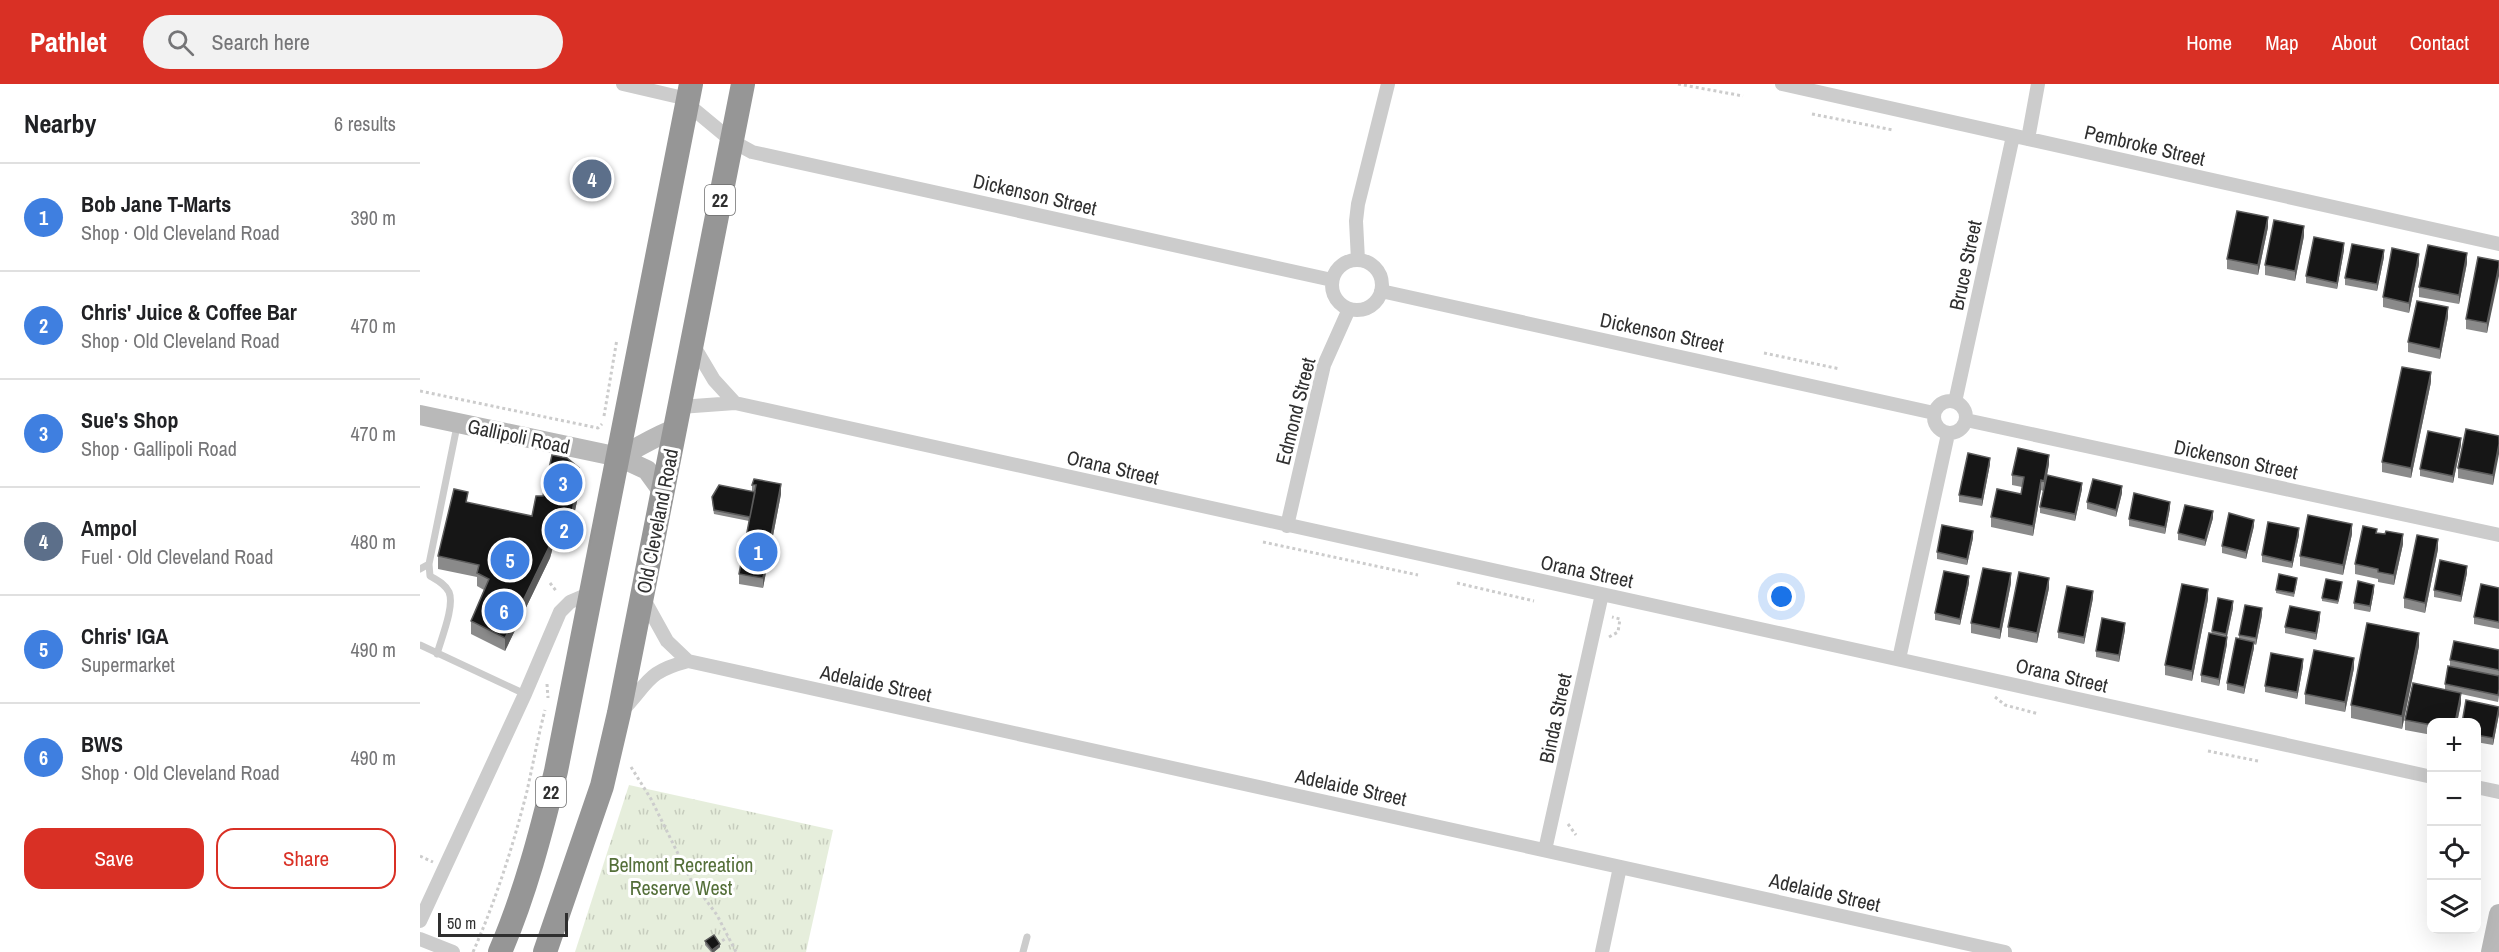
<!DOCTYPE html>
<html lang="en">
<head>
<meta charset="utf-8">
<style>
  :root { --surface:#fff; --page:#f2f2f2; --text:#202124; --muted:#757577; --line:#e0e0e0; --accent:#d93025 }
  body { margin:0; font-family:"Archivo Narrow",sans-serif; background:var(--page); color:var(--text) }
  .controls { position:absolute; right:18px; bottom:18px; display:grid; overflow:hidden; border-radius:12px; box-shadow:0 6px 24px #0002 }
  .controls button { width:54px; height:54px; display:grid; place-items:center; padding:0; border:0; border-bottom:2px solid var(--line); background:var(--surface); color:var(--text); font:30px sans-serif }
  .scale { position:absolute; left:18px; bottom:15px; width:130px; box-sizing:border-box; padding-left:6px; border:3px solid #2f2f2f; border-top:0; font-size:16px; line-height:21px; white-space:nowrap; color:#2f2f2f; -webkit-text-stroke:4px #fff; paint-order:stroke }
  .you { position:absolute; left:1362px; top:513px; width:21px; height:21px; margin:-15px; border:4px solid #fff; border-radius:50%; background:#1a73e8; box-shadow:0 0 0 9px #1a73e833 }
  .badge { display:grid; place-items:center; width:39px; height:39px; border-radius:50%; background:var(--accent); color:#fff; font-size:20px; font-weight:700 }
  .pin { position:absolute; translate:-50% -50%; border:3px solid #fff; box-shadow:0 2px 6px #0006 }
  .list { margin:0; padding:0; list-style:none }
  h2 { display:flex; justify-content:space-between; align-items:center; height:78px; margin:0; padding:0 24px; font-size:26px }
  h2 small { font-size:20px; font-weight:400; color:var(--muted) }
  .list li { display:grid; grid-template-columns:39px 1fr auto; gap:18px; align-items:center; box-sizing:border-box; height:108px; padding:0 24px; border-top:2px solid var(--line) }
  .list b { display:block; font-size:22px; white-space:nowrap }
  .list p { margin:0; font-size:20px; white-space:nowrap; color:var(--muted) }
  .list em { font-size:20px; font-style:normal; color:var(--muted) }
  .actions { display:flex; gap:12px; padding:18px 24px }
  .actions a { flex:1; padding:14px 0; border:2px solid var(--accent); border-radius:18px; text-align:center; font-size:21px; color:var(--accent) }
  .actions .main { background:var(--accent); color:#fff }
  .icon { flex:none; width:33px; height:33px; fill:none; stroke:currentColor; stroke-width:2; stroke-linecap:round; stroke-linejoin:round }
  .map { position:relative; flex:none; width:2079px; height:868px; overflow:hidden }
  header { display:flex; align-items:center; gap:36px; box-sizing:border-box; height:84px; padding:0 30px; background:var(--accent); color:#fff }
  header strong { font-size:28px }
  nav { display:flex; gap:33px; margin-inline-start:auto; font-size:21px }
  .search { width:420px; height:54px; background:var(--page); display:flex; align-items:center; gap:15px; box-sizing:border-box; padding:0 21px; border-radius:33px; color:var(--muted); font-size:22px }
  main { display:flex }
  aside { flex:1; background:var(--surface) }
  .map>svg:first-child { display:block }
</style>
</head>
<body>
<header>
<strong>Pathlet</strong>
<div class="search"><svg class="icon" aria-label="search" viewBox="0 0 24 24"><circle cx="10" cy="10" r="6"/><path d="M15 15l6 6"/></svg>Search here</div>
<nav><a>Home</a><a>Map</a><a>About</a><a>Contact</a></nav>
</header>
<main>
<aside>
<h2>Nearby<small>6 results</small></h2>
<ul class="list">
<li><span class="badge" style="background:#3f7fe0">1</span><div><b>Bob Jane T-Marts</b><p>Shop · Old Cleveland Road</p></div><em>390 m</em></li>
<li><span class="badge" style="background:#3f7fe0">2</span><div><b>Chris' Juice &amp; Coffee Bar</b><p>Shop · Old Cleveland Road</p></div><em>470 m</em></li>
<li><span class="badge" style="background:#3f7fe0">3</span><div><b>Sue's Shop</b><p>Shop · Gallipoli Road</p></div><em>470 m</em></li>
<li><span class="badge" style="background:#5c6f8a">4</span><div><b>Ampol</b><p>Fuel · Old Cleveland Road</p></div><em>480 m</em></li>
<li><span class="badge" style="background:#3f7fe0">5</span><div><b>Chris' IGA</b><p>Supermarket</p></div><em>490 m</em></li>
<li><span class="badge" style="background:#3f7fe0">6</span><div><b>BWS</b><p>Shop · Old Cleveland Road</p></div><em>490 m</em></li>
</ul>
<div class="actions"><a class="main">Save</a><a>Share</a></div>
</aside>
<div class="map">
<svg width="2079" height="868" viewBox="0 0 2079 868">
  <defs>
    <pattern id="park-tufts" width="24" height="20" patternUnits="userSpaceOnUse" patternTransform="scale(1.5)"><rect width="24" height="20" fill="#e6eedc"/><path d="M3 7l-1-3M5 7V3M7 7l1-3M15 17l-1-3M17 17v-4M19 17l1-3" fill="none" stroke="#c6ccbd"/></pattern>
  </defs>
  <rect width="100%" height="100%" fill="#fff"/>
  <path fill="url(#park-tufts)" d="M209 701 413 746 386 868H155Z"/>
  <g fill="none" stroke-linecap="round" stroke-linejoin="round">
    <path stroke="#ccc" stroke-width="3" stroke-dasharray="3 3" stroke-linecap="butt" d="M1258 0 1323 12
      M1392 30 1473 46
      M1344 269 1420 285
      M0 307 178 344 182 340
      M184 332 197 255
      M843 458 998 491
      M130 499 137 508
      M1037 499 1114 517
      M1189 553 1198 548 1200 535 1192 533
      M127 600 128 614
      M1575 613 1585 621 1619 630
      M1788 667 1838 677
      M211 683 231 715 271 796 297 831 316 868
      M1148 740 1156 751
      M0 772 13 778
      M297 860 308 853
      M53 868C76 816 93 762 107 707 113 680 118 653 125 626"/>
    <path stroke="#ccc" stroke-width="7" d="M0 485 9 480
      M0 561 105 610
      M17 570C21 555 35 522 29 508 25 500 17 496 10 492L9 480 37 342
      M603 868 607 853"/>
    <path stroke="#ccc" stroke-width="14" d="M203 0 259 13 312 57 332 68 912 196
      M1362 0 2079 160
      M1608 55 1618 0
      M912 201a25 25 0 1 1 50 0a25 25 0 1 1-50 0Z
      M938 176 936 137 938 120 968 0
      M961 207 1514 329
      M272 259 294 296 315 319
      M1514 333a16 16 0 1 1 32 0a16 16 0 1 1-32 0Z
      M1535 318 1593 52
      M260 323 315 319 2012 693
      M1546 336 2079 451
      M867 442 904 281 929 225
      M222 512 247 557 268 577
      M1479 575 1528 350
      M203 626C230 597 227 588 268 577L1585 868
      M2056 703 2079 708
      M1125 766 1182 510
      M0 837 105 610 140 528 150 518 171 509
      M0 855 33 868
      M1182 868 1200 783"/>
    <path stroke="#b9b9b9" stroke-width="20" d="M0 331 199 373 227 386 243 408
      M199 373C218 364 235 352 255 345
      M2071 868 2079 830"/>
    <path stroke="#969696" stroke-width="24" d="M80 868C105 810 121 749 136 687L271 0
      M125 868 182 702 199 629 323 0"/>
  </g>
  <path fill="#8a8a8a" d="M1848 143 1838 191 1807 185V175Z
    M1884 152 1875 197 1845 191V181Z
    M1924 166 1917 205 1886 199V192Z
    M1964 173 1957 207 1925 201V194Z
    M2079 177 2067 249 2046 245V235Z
    M2047 179 2039 220 1999 213V203Z
    M1999 180 1989 229 1963 223V213Z
    M2028 233 2020 275 1988 268V258Z
    M2011 298 1991 394 1962 388V378Z
    M2079 352 2073 401 2038 394V384Z
    M2041 361 2033 399 2000 392V385Z
    M1570 380 1562 422 1539 418V411Z
    M1629 380 1627 391 1662 405 1655 437 1620 429V423L1623 407 1621 406 1613 452 1571 443V433L1601 410 1602 403 1592 401V391Z
    M332 401 361 410 343 504 319 500V490L329 437 294 430 292 417V413L332 407Z
    M160 403 149 455 136 452 130 474 85 567 51 550V537L64 506 57 502V493L18 485V472L48 419 112 432 123 412Z
    M1702 409 1696 433 1667 425V418Z
    M1750 424 1745 450 1709 442V435Z
    M1793 434 1785 462 1758 456V449Z
    M1834 442 1826 475 1802 469V462Z
    M1957 449 1983 460 1974 501 1958 498V495L1935 490V480Z
    M1932 450 1923 491 1880 482V472Z
    M1879 451 1872 484 1842 478V471Z
    M1553 454 1547 481 1517 475V468Z
    M2018 465 2005 529 1984 524V514Z
    M2047 489 2041 518 2014 513V506Z
    M1877 497 1874 513 1856 509V506Z
    M1549 499 1540 541 1515 536V529Z
    M1591 499 1580 555 1551 549V539Z
    M1922 502 1918 520 1902 517V514Z
    M1629 504 1617 559 1588 553V543Z
    M2079 504V545L2054 540V533Z
    M1954 507 1950 528 1934 525V519Z
    M1673 514 1664 560 1638 554V548Z
    M1788 515 1772 597 1745 591V581Z
    M1813 524 1807 553V560L1799 602 1781 598V591L1792 547Z
    M1842 531 1836 561 1834 560V564L1824 610 1807 606V599L1819 555V551Z
    M1900 535 1896 556 1865 549V543Z
    M1705 546 1699 578 1676 573V567Z
    M1999 562 1982 645 1931 634V621Z
    M2079 566V612L2078 618 2041 610V619L2037 639H2012V651L1985 646V636L2025 605V600L2030 582V576Z
    M1883 582 1877 615 1845 608V602Z
    M1934 584 1925 628 1885 620V610Z
    M2079 630 2073 661 2056 658V639Z
    M285 857 300 863 294 868H291L285 861Z"/>
  <path fill="#5c5c5c" d="M1848 133V143L1838 191V181Z
    M1884 142V152L1875 197V187Z
    M1924 159V166L1917 205V199Z
    M1964 166V173L1957 207V200Z
    M2047 169V179L2039 220V211Z
    M1999 170V180L1989 229V219Z
    M2079 182V192L2067 249V239Z
    M2028 223V233L2020 275V265Z
    M2011 288V298L1991 394V384Z
    M2041 354V361L2033 399V392Z
    M2079 360V370L2073 401V391Z
    M1629 371V380L1624 407V397Z
    M1570 374V380L1562 422V415Z
    M160 390V403L149 455V442Z
    M1621 396V406L1613 452V442Z
    M1662 399V405L1655 437V430Z
    M361 400V410L343 504V494Z
    M1702 402V409L1696 433V426Z
    M1750 418V424L1745 450V443Z
    M1793 427V434L1785 462V456Z
    M1834 436V442L1826 475V468Z
    M136 439V452L130 474 85 567V554Z
    M1932 440V450L1923 491V481Z
    M1879 444V451L1872 484V478Z
    M1553 447V454L1547 481V475Z
    M1983 450V460L1974 501V491Z
    M2018 455V465L2005 529V519Z
    M2047 482V489L2041 518V512Z
    M1591 489V499L1580 555V545Z
    M1549 492V499L1540 541V535Z
    M1629 494V504L1617 559V549Z
    M1954 501V507L1950 528V522Z
    M1788 505V515L1772 597V587Z
    M1673 507V514L1664 560V553Z
    M1813 517V524L1806 556V550Z
    M1842 524V531L1836 561V554Z
    M1900 528V535L1896 556V549Z
    M1705 539V546L1699 578V571Z
    M1999 549V562L1982 645V632Z
    M1807 553V560L1799 602V595Z
    M1834 558V564L1824 610V603Z
    M1934 574V584L1925 628V618Z
    M1883 575V582L1877 615V608Z
    M2041 609V619L2037 639H2035Z
    M2079 623V630L2073 661V654Z
    M300 860V863L294 868H292V866Z"/>
  <path fill="#161616" stroke="#5c5c5c" stroke-width="1.5" d="M1817 127 1848 133 1838 181 1807 175Z
    M1854 136 1884 142 1875 187 1845 181Z
    M1894 153 1924 159 1917 199 1886 192Z
    M1932 160 1964 166 1957 200 1925 194Z
    M2008 161 2047 169 2039 211 1999 203Z
    M1972 164 1999 170 1989 219 1963 213Z
    M2058 173 2079 177V182L2067 239 2046 235Z
    M1997 217 2028 223 2020 265 1988 258Z
    M1982 283 2011 288 1991 384 1962 378Z
    M2046 345 2079 352V360L2073 391 2038 384Z
    M2008 347 2041 354 2033 392 2000 385Z
    M1598 364 1629 371 1624 397 1621 396 1613 442 1571 433 1577 405 1601 410 1604 393 1592 391Z
    M1548 369 1570 374 1562 415 1539 411Z
    M132 371 147 374 159 384 160 390 149 442 136 439 130 461 85 554 51 537 69 495 57 489 59 481 18 472 34 405 48 408 46 418 112 432 116 412H123Z
    M1627 391 1662 399 1655 430 1620 423Z
    M334 395 361 400 343 494 319 490 336 401H332Z
    M1673 395 1702 402 1696 426 1667 418Z
    M299 401 335 408 330 433 294 426 292 413Z
    M1714 409 1750 418 1745 443 1709 435Z
    M1765 421 1793 427 1785 456 1758 449Z
    M1809 429 1834 436 1826 468 1802 462Z
    M1888 431 1932 440 1923 481 1880 472Z
    M1848 438 1879 444 1872 478 1842 471Z
    M1522 441 1553 447 1547 475 1517 468Z
    M1943 442 1957 445 1956 449 1965 450 1966 447 1983 450 1974 491 1958 488V485L1935 480Z
    M1997 451 2018 455 2005 519 1984 514Z
    M2020 476 2047 482 2041 512 2014 506Z
    M1563 484 1591 489 1580 545 1551 539Z
    M1524 487 1549 492 1540 535 1515 529Z
    M1599 488 1629 494 1617 549 1588 543Z
    M1859 490 1877 494 1874 509 1856 506Z
    M1906 495 1922 498 1918 517 1902 514Z
    M1938 497 1954 501 1950 522 1934 519Z
    M1762 500 1788 505 1772 587 1745 581Z
    M2061 500 2079 504V538L2054 533Z
    M1647 502 1673 507 1664 553 1638 548Z
    M1798 514 1813 517 1806 550 1792 547Z
    M1825 521 1842 524 1836 554 1819 551Z
    M1870 522 1900 528 1896 549 1865 543Z
    M1682 534 1705 539 1699 571 1676 567Z
    M1947 539 1999 549 1982 632 1931 621Z
    M1789 549 1807 553 1799 595 1781 591Z
    M1816 554 1834 558 1824 603 1807 599Z
    M2034 557 2079 566V586L2030 576Z
    M1894 566 1934 574 1925 618 1885 610Z
    M1851 569 1883 575 1877 608 1845 602Z
    M2028 582 2079 592V605L2078 611 2025 600Z
    M1993 599 2041 609 2035 639H2012V641L1985 636Z
    M2046 616 2079 623 2073 654 2056 651V639H2042Z
    M294 851 300 860 292 866 285 857Z"/>
  <g text-anchor="middle" dominant-baseline="central" stroke-width="6" stroke-linejoin="round" paint-order="stroke">
    <g fill="#fff" stroke="#6d6d6d" stroke-width="1.5">
      <rect x="285" y="101" width="30" height="30" rx="4.5"/>
      <rect x="116" y="693" width="30" height="30" rx="4.5"/>
    </g>
    <g font-size="18" font-weight="bold" fill="#2f2f2f">
      <text x="300" y="116">22</text>
      <text x="131" y="708">22</text>
    </g>
    <g font-size="20" fill="#2f2f2f" stroke="#fff">
      <text transform="translate(1725 61) rotate(13)">Pembroke Street</text>
      <text transform="translate(615 110) rotate(13)">Dickenson Street</text>
      <text transform="translate(1545 181) rotate(-78)">Bruce Street</text>
      <text transform="translate(1242 248) rotate(12)">Dickenson Street</text>
      <text transform="translate(875 327) rotate(-76)">Edmond Street</text>
      <text transform="translate(99 352) rotate(12)">Gallipoli Road</text>
      <text transform="translate(1816 375) rotate(12)">Dickenson Street</text>
      <text transform="translate(693 383) rotate(13)">Orana Street</text>
      <text transform="translate(237 437) rotate(-79)">Old Cleveland Road</text>
      <text transform="translate(1167 487) rotate(12)">Orana Street</text>
      <text transform="translate(1642 591) rotate(13)">Orana Street</text>
      <text transform="translate(456 599) rotate(12)">Adelaide Street</text>
      <text transform="translate(1135 634) rotate(-78)">Binda Street</text>
      <text transform="translate(931 703) rotate(12)">Adelaide Street</text>
      <text transform="translate(1405 808) rotate(13)">Adelaide Street</text>
    </g>
    <g font-size="20" fill="#546f39" stroke="#fff">
      <text x="261" y="780">Belmont Recreation<tspan x="261" dy="23">Reserve West</tspan></text>
    </g>
  </g>
</svg>
<div class="controls">
<button>+</button>
<button>−</button>
<button><svg class="icon" aria-label="locate" viewBox="0 0 24 24"><circle cx="12" cy="12" r="6"/><path d="M12 2v4M12 18v4M2 12h4M18 12h4"/></svg></button>
<button><svg class="icon" aria-label="layers" viewBox="0 0 24 24"><path d="M12 4l9 5-9 5-9-5zM3 14l9 5 9-5"/></svg></button>
</div>
<div class="scale">50 m</div>
<div class="you"></div>
<div class="pin badge" style="left:338px;top:468px;background:#3f7fe0">1</div>
<div class="pin badge" style="left:144px;top:446px;background:#3f7fe0">2</div>
<div class="pin badge" style="left:143px;top:399px;background:#3f7fe0">3</div>
<div class="pin badge" style="left:172px;top:95px;background:#5c6f8a">4</div>
<div class="pin badge" style="left:90px;top:476px;background:#3f7fe0">5</div>
<div class="pin badge" style="left:84px;top:527px;background:#3f7fe0">6</div>
</div>
</main>
</body>
</html>
